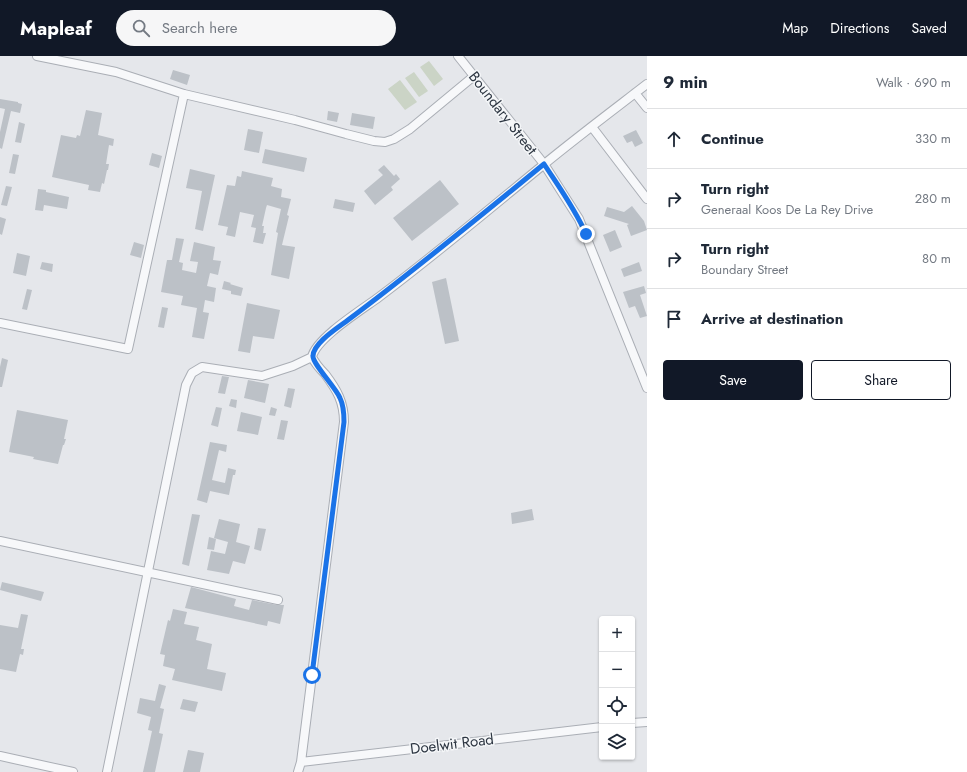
<!DOCTYPE html>
<html lang="en">
<head>
<meta charset="utf-8">
<style>
  :root { --surface:#fff; --page:#f6f6f7; --text:#1f2937; --muted:#747a83; --line:#e0e1e3; --accent:#111827 }
  body { margin:0; font-family:Jost,sans-serif; background:var(--page); color:var(--text) }
  .controls { position:absolute; right:12px; bottom:12px; display:grid; overflow:hidden; border-radius:4px; box-shadow:0 1px 3px #0004 }
  .controls button { width:36px; height:36px; display:grid; place-items:center; padding:0; border:0; border-bottom:1px solid var(--line); background:var(--surface); color:var(--text); font:20px sans-serif }
  .stop { position:absolute; width:12px; height:12px; margin:-9px; border:3px solid #1a73e8; border-radius:50%; background:#fff }
  .stop.end { background:#1a73e8; border-color:#fff; box-shadow:0 1px 4px #0008 }
  .list { margin:0; padding:0; list-style:none }
  h2 { display:flex; justify-content:space-between; align-items:center; height:52px; margin:0; padding:0 16px; font-size:17px }
  h2 small { font-size:13px; font-weight:400; color:var(--muted) }
  .list li { display:grid; grid-template-columns:26px 1fr auto; gap:12px; align-items:center; box-sizing:border-box; height:60px; padding:0 16px; border-top:1px solid var(--line) }
  .list b { display:block; font-size:15px; white-space:nowrap }
  .list p { margin:0; font-size:13px; white-space:nowrap; color:var(--muted) }
  .list em { font-size:13px; font-style:normal; color:var(--muted) }
  .actions { display:flex; gap:8px; padding:12px 16px }
  .actions a { flex:1; padding:9px 0; border:1px solid var(--accent); border-radius:4px; text-align:center; font-size:14px; color:var(--accent) }
  .actions .main { background:var(--accent); color:#fff }
  .icon { flex:none; width:22px; height:22px; fill:none; stroke:currentColor; stroke-width:2; stroke-linecap:round; stroke-linejoin:round }
  .map { position:relative; flex:none; width:647px; height:716px; overflow:hidden }
  header { display:flex; align-items:center; gap:24px; box-sizing:border-box; height:56px; padding:0 20px; background:var(--accent); color:#fff }
  header strong { font-size:19px }
  nav { display:flex; gap:22px; margin-inline-start:auto; font-size:14px }
  .search { width:280px; height:36px; background:var(--page); display:flex; align-items:center; gap:10px; box-sizing:border-box; padding:0 14px; border-radius:22px; color:var(--muted); font-size:15px }
  main { display:flex }
  aside { flex:1; background:var(--surface) }
  .map>svg:first-child { display:block }
</style>
</head>
<body>
<header>
<strong>Mapleaf</strong>
<div class="search"><svg class="icon" aria-label="search" viewBox="0 0 24 24"><circle cx="10" cy="10" r="6"/><path d="M15 15l6 6"/></svg>Search here</div>
<nav><a>Map</a><a>Directions</a><a>Saved</a></nav>
</header>
<main>
<div class="map">
<svg width="647" height="716" viewBox="0 0 647 716">
  <rect width="100%" height="100%" fill="#e5e7eb"/>
  <path fill="#cbd4c6" d="M429 5 443 23 434 30 420 11Z
    M414 16 428 35 419 41 405 22Z
    M400 24 417 46 405 54 388 33Z"/>
  <path fill="#bcc1c7" d="M173 14 190 19 187 29 170 23Z
    M0 43 18 46V47L22 48 20 57 11 55 2 93 0 92V76L5 53 0 52Z
    M86 54 102 57 98 79 114 83 113 90 109 89 106 108H109L108 114H107L104 128 102 127 100 136 88 134 89 129 52 121 61 79 76 82 77 79 80 80Z
    M328 55 339 57 337 66 327 64Z
    M352 57 375 61 373 73 350 69Z
    M19 66 25 68 21 87 15 86Z
    M248 73 263 76 259 97 244 94Z
    M636 74 643 87 635 91 632 85 627 87 623 80Z
    M265 93 307 102 304 116 262 107Z
    M152 97 162 100 159 112 149 109Z
    M13 98 19 99 15 118 9 117Z
    M384 109 394 120 396 118 400 123 391 131 393 134 375 149 364 135 383 119 378 114Z
    M190 113 215 119 203 175 195 173 202 135 186 132Z
    M242 115 273 122 271 130 282 133 281 141 291 143 287 159 289 160 282 189 295 191 289 223 271 219 278 177 276 176 281 153 267 149 266 152 262 170H264L263 177H266L263 188 253 186 256 172 251 171 254 159 240 156 235 181 226 179 228 171 218 169 227 129 235 130 237 120 241 121Z
    M440 124 459 148 412 185 393 162Z
    M6 130 12 131 7 150 1 149Z
    M38 133 46 134V136L69 141 67 153 44 149 43 155 35 154Z
    M335 143 355 147 353 156 333 152Z
    M632 150 644 165 647 174 631 180 627 169 629 168 604 160 607 151 624 156Z
    M0 161 6 163 2 179 0 178Z
    M615 174 622 191 610 196 603 179Z
    M176 182 184 183 179 206 183 207 182 214 196 217 198 206 190 205 194 186 215 191 213 204 221 205 218 219 210 217 207 230 216 232 214 246 205 244 203 256 209 257 204 283 192 281 197 252 181 249 183 240 161 236 167 204H172Z
    M134 186 144 189 141 202 130 199Z
    M17 197 30 200 26 220 13 217Z
    M42 206 53 208 52 216 40 213Z
    M639 206 642 215 624 221 621 213Z
    M446 222 459 285 445 288 432 226Z
    M224 225 231 227 230 228 243 232 241 240 231 238V235L222 233Z
    M644 230 646 237 640 239 647 260 640 262 635 250 629 252 623 236Z
    M27 233 32 234 27 254 22 253Z
    M247 247 280 254 274 283 253 280 250 297 238 295Z
    M162 251 168 252 164 272 158 271Z
    M2 302 8 304 2 331H0V311Z
    M222 320 229 321 225 338 218 337Z
    M248 324 269 328 265 347 244 342Z
    M288 332 295 333 291 352 284 350Z
    M231 343 237 344 236 352 229 350Z
    M216 351 222 352 218 371 211 369Z
    M271 351 277 353 275 360 269 359Z
    M17 354 68 364 64 383H66L64 389H63L58 408 33 403 34 401 9 396Z
    M241 356 262 361 258 379 237 375Z
    M281 364 288 365 284 384 277 383Z
    M210 386 227 389 226 396 219 394 212 424 225 427 228 412 236 414 235 419H233L229 439 210 435 207 447 197 444Z
    M532 453 534 464 512 468 511 457Z
    M192 458 200 459 189 510 182 508Z
    M219 463 240 468 236 486 250 490 245 508 233 505 229 518 207 514 211 495 225 498 228 486 214 482Z
    M258 472 266 473 261 495 254 493Z
    M209 481 216 483 214 494 207 493Z
    M2 526 44 536 41 545 0 534Z
    M191 531 236 543 234 550 249 554 252 544 277 549H284L280 568 268 565 267 570 185 552Z
    M173 553 187 556 184 568 199 571 196 584 212 588 207 613 226 617 222 635 172 624 175 613 163 610 165 599 160 598 168 564 170 565Z
    M21 558 28 559 21 593H24L23 599 20 598 16 616 0 613V569L18 572Z
    M159 628 166 630 160 652 164 653 159 677 163 678 155 716H143L152 675 148 674 151 661 137 657 140 642 155 645Z
    M183 643 198 646 195 656 180 653Z
    M188 694 204 697 200 716H183Z"/>
  <g fill="none" stroke-linecap="round" stroke-linejoin="round">
    <defs>
      <path id="minor" d="M37 0 116 16 184 38 295 64 346 78 374 85 385 86 394 83 410 73 474 20
        M458 0 544 108 579 163 647 332
        M635 37 647 52
        M592 71 647 143
        M0 267 128 293 184 38
        M0 485 278 544
        M632 667 647 666
        M0 700 73 716
        M301 706 602 671
        M107 716 186 329 192 317 202 311 262 320 293 310 312 301C316 282 363 253 379 241 435 199 488 154 542 110 576 82 612 55 647 28
        M298 716 301 706 344 366C344 346 337 334 325 318 320 313 315 307 312 301"/>
    </defs>
    <use href="#minor" stroke="#aaaeb5" stroke-width="10"/>
    <use href="#minor" stroke="#f7f8fa" stroke-width="8"/>
  </g>
  <g fill="none" stroke-linecap="round" stroke-linejoin="round">
    <path stroke="#1a73e8" stroke-width="5" d="M312 619 344 366C344 358 344 350 340 342 336 332 312 307 313 300 313 287 339 271 348 264 415 214 479 161 544 108 559 131 575 153 586 178"/>
  </g>
  <g text-anchor="middle" dominant-baseline="central" stroke-width="3" stroke-linejoin="round" paint-order="stroke">
    <g font-size="15" fill="#2d3642" stroke="#f4f6f8">
      <text transform="translate(503 57) rotate(52)">Boundary Street</text>
      <text transform="translate(452 688) rotate(-7)">Doelwit Road</text>
    </g>
  </g>
</svg>
<div class="controls">
<button>+</button>
<button>−</button>
<button><svg class="icon" aria-label="locate" viewBox="0 0 24 24"><circle cx="12" cy="12" r="6"/><path d="M12 2v4M12 18v4M2 12h4M18 12h4"/></svg></button>
<button><svg class="icon" aria-label="layers" viewBox="0 0 24 24"><path d="M12 4l9 5-9 5-9-5zM3 14l9 5 9-5"/></svg></button>
</div>
<div class="stop" style="left:312px;top:619px"></div>
<div class="stop end" style="left:586px;top:178px"></div>
</div>
<aside>
<h2>9 min<small>Walk · 690 m</small></h2>
<ul class="list">
<li><svg class="icon" aria-label="ahead" viewBox="0 0 24 24"><path d="M12 20V5M6 11l6-6 6 6"/></svg><div><b>Continue</b></div><em>330 m</em></li>
<li><svg class="icon" aria-label="right" viewBox="0 0 24 24"><path d="M7 20v-9h11M14 6l5 5-5 5"/></svg><div><b>Turn right</b><p>Generaal Koos De La Rey Drive</p></div><em>280 m</em></li>
<li><svg class="icon" aria-label="right" viewBox="0 0 24 24"><path d="M7 20v-9h11M14 6l5 5-5 5"/></svg><div><b>Turn right</b><p>Boundary Street</p></div><em>80 m</em></li>
<li><svg class="icon" aria-label="arrive" viewBox="0 0 24 24"><path d="M6 21V4h12l-3 4 3 4H6"/></svg><div><b>Arrive at destination</b></div></li>
</ul>
<div class="actions"><a class="main">Save</a><a>Share</a></div>
</aside>
</main>
</body>
</html>
